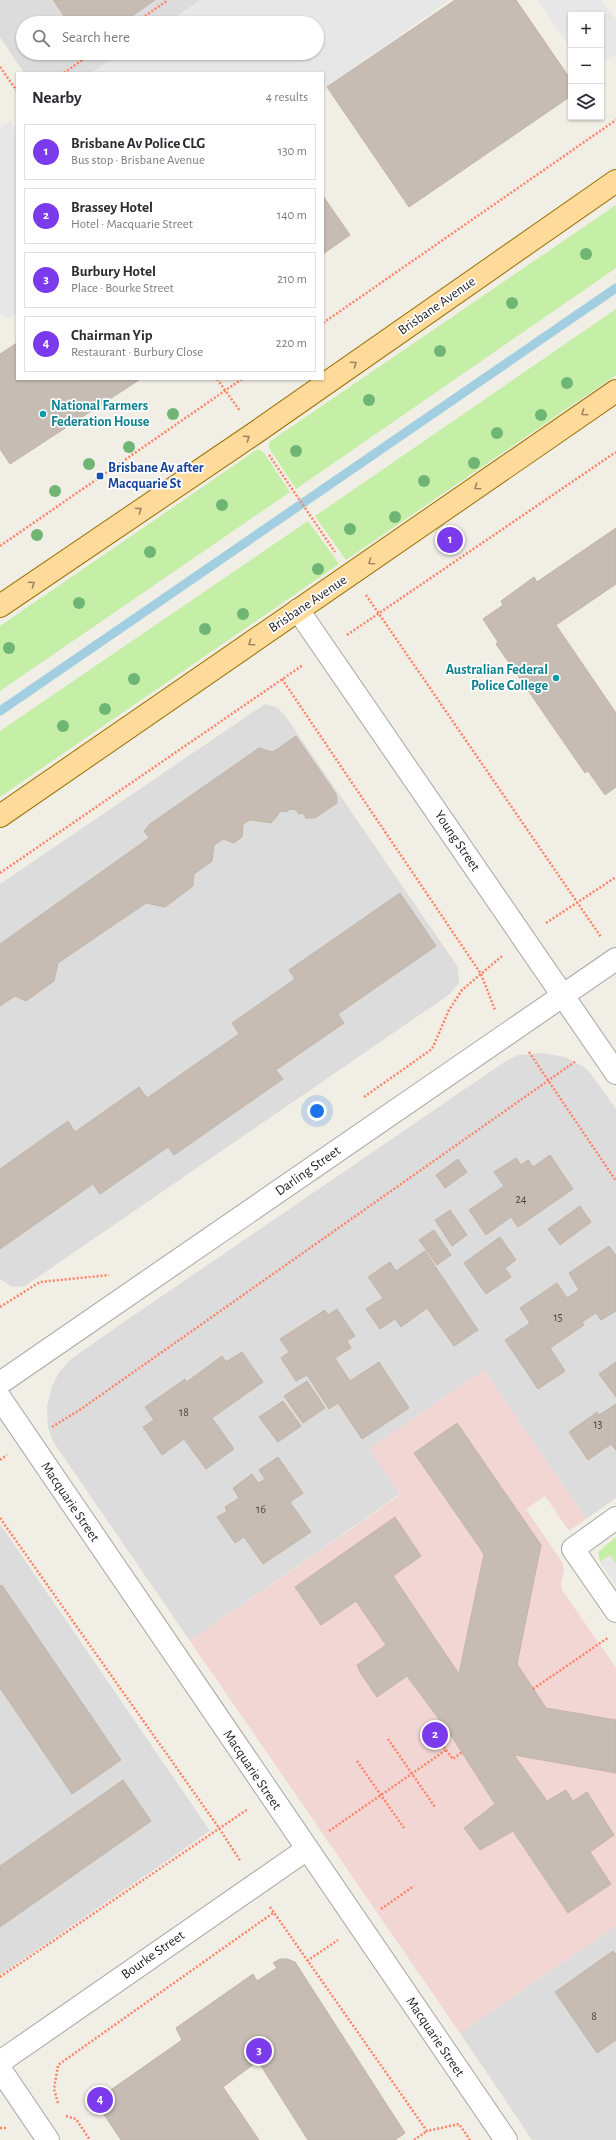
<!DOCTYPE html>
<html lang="en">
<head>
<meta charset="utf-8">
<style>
  :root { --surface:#fff; --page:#f2f2f3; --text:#2b2b33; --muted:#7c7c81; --line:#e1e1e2; --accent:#7c3aed }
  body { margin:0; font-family:"Alegreya Sans",sans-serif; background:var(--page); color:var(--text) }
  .controls { position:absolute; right:12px; top:12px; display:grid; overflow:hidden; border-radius:0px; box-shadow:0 1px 3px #0004 }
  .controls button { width:36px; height:36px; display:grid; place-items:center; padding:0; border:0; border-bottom:1px solid var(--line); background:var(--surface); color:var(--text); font:20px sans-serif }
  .you { position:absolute; left:317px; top:1111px; width:14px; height:14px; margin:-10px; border:3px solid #fff; border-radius:50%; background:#1a73e8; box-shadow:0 0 0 6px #1a73e833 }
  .badge { display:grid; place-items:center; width:26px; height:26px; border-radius:50%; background:var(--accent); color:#fff; font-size:13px; font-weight:700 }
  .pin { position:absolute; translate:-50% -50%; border:2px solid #fff; box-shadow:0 1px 4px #0006 }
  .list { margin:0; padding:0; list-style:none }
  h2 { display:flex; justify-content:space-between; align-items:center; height:52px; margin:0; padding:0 16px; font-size:17px }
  h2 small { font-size:13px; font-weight:400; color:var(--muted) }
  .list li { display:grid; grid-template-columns:26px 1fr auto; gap:12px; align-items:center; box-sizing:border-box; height:56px; margin:0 8px 8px; padding:0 8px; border:1px solid var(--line); border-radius:0px }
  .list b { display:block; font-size:15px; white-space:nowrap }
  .list p { margin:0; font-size:13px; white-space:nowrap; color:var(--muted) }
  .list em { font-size:13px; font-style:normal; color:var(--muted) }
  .icon { flex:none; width:22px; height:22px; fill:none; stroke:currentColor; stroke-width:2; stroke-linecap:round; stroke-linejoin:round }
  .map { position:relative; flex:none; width:616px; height:2140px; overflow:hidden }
  .search { position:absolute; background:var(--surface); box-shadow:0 1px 3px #0004; left:16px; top:16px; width:308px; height:44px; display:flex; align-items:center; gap:10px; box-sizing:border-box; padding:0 14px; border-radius:22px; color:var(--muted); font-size:15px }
  .panel { position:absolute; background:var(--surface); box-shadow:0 1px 3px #0004; left:16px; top:72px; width:308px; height:308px; border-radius:0px }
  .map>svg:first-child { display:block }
</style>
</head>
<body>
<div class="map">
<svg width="616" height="2140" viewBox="0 0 616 2140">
  <rect width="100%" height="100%" fill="#f1eee5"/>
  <path fill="#dddcdc" d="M0 0H213L179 23H23V53H135L105 73H24L0 37Z
    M265 704 278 708 286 717 458 967 459 983 450 994 25 1286 12 1287 0 1279V884Z
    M544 1053 565 1057 584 1067 591 1074 616 1109V1498L586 1519 484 1370 369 1449 400 1494 190 1641 54 1443 48 1428 47 1406 52 1386 60 1371 71 1359 121 1324 503 1063 518 1055Z
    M0 1524 210 1831 0 1975Z
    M616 1926V2140H532L460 2033Z"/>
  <path fill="#f2d6d3" d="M484 1370 586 1519 569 1531 545 1496 526 1509 562 1562 564 1570 561 1583 562 1590 616 1668V1926L460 2033 190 1641 400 1495 369 1449Z"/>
  <path fill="#c5eea7" d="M616 205V268L296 489 269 448V442Z
    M616 309V375L346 560 315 516Z
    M258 449 264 453 290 492 0 691V626Z
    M308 521 339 564 0 797V731Z
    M616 1537V1564L610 1555 600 1562 598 1552Z"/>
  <path fill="#e7e7e7" d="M200 0H449L323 90V73H91L121 53H317V23H166Z
    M538 0H601L616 20V54L601 63V15H571V49Z
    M10 121 17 132V313L8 319 0 314V128Z
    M610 1555 616 1564V1586L600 1562Z"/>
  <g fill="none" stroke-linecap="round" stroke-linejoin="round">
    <path stroke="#a2cee1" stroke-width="9" d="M0 711 616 288"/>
  </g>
  <path fill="#c6bcb4" stroke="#c3b5a6" d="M53 0H155L122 23H69Z
    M455 0H516L571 80V96L409 207 327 87Z
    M323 196 350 235 323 254Z
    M17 343V379L139 380 10 464 0 449V354Z
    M616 528V584L556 625 616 713V787L605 795 588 771 585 773 496 644 498 642 483 619 503 605 501 601 534 577 537 582Z
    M296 736 336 794 337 803 315 818H306L303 813 299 814 296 810 290 809 286 812 281 811 271 823 250 820 243 824 242 837 234 843 223 839 214 845 212 861 194 874 193 886 165 907 146 903 58 963 54 981 26 1001 15 996 0 1006V944L149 838 144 831 150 824 259 748 273 752Z
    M400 893 436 946 338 1014 344 1023 276 1070 283 1079 174 1155 168 1147 100 1194 93 1184 0 1249V1169L68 1121 75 1132 139 1087 147 1098 239 1034 232 1023 295 979 289 970Z
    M550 1155 573 1189 518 1227 511 1217 486 1235 469 1210 504 1186 494 1172 516 1158 521 1165 528 1160 533 1167Z
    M458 1159 467 1172 445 1188 436 1175Z
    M580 1206 591 1222 560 1245 548 1229Z
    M450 1210 467 1235 452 1246 435 1220Z
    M434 1230 451 1255 437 1265 419 1240Z
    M500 1237 516 1260 505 1268 511 1277 486 1294 464 1263Z
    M609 1246 616 1256V1311L601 1320 596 1313 582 1322 584 1325 550 1348 565 1371 538 1389 505 1340 530 1323 520 1308 557 1283 567 1298 579 1290 569 1273Z
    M425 1251 478 1330 454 1346 427 1308 401 1327 395 1319 380 1329 366 1309 383 1298 368 1277 390 1262 396 1271Z
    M337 1309 355 1336 347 1341 351 1348 335 1358 350 1381 379 1362 409 1408 362 1439 338 1403 329 1409 307 1375 296 1381 281 1358 289 1352 280 1339 325 1310 328 1315Z
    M242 1352 263 1382 212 1418 234 1449 206 1469 184 1439 162 1455 143 1427 154 1420 145 1407 185 1379 189 1386 188 1381 222 1356 226 1362Z
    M616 1362V1397L599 1374Z
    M307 1381 325 1408 303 1423 284 1396Z
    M283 1401 301 1426 278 1442 259 1417Z
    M616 1404V1450L611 1444 588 1460 569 1432 597 1412 599 1415Z
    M457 1423 541 1545 517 1664 546 1708 616 1720V1773L514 1755 547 1801 566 1790 573 1801 587 1792 614 1835 590 1852 611 1884 568 1913 513 1831 480 1850 464 1828 495 1804 450 1734 407 1676 377 1697 361 1674 357 1665 386 1645 356 1601 321 1625 295 1587 395 1517 421 1556 393 1576 459 1674 484 1554 414 1453Z
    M278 1457 303 1493 290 1502 311 1532 263 1564 244 1537 235 1543 217 1517 227 1511 225 1507 239 1498 233 1488 252 1474 258 1483 265 1479 259 1470Z
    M2 1585 121 1760 72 1794 0 1688V1586Z
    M123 1780 151 1821 0 1927V1866Z
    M613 1951 616 1954V2040L597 2053 555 1992Z
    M280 1959H287L295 1962 405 2133 395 2140H308L258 2061 223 2087 259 2140H121L95 2101 182 2040 176 2028 253 1974 257 1981 277 1968 273 1963Z"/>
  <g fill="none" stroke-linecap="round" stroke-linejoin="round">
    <defs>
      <path id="minor" d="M298 610 616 1073
        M0 1383 616 959
        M0 1398 506 2140
        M616 1518 573 1549 616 1611
        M0 2062 307 1849
        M0 2069 48 2140"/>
      <path id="major" d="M0 606 255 433 616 181
        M0 816 616 391"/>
    </defs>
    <use href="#minor" stroke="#a6a6a6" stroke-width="24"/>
    <use href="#major" stroke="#9a7200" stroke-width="24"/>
    <path stroke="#ff8267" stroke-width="2.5" stroke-dasharray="2 2" stroke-linecap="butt" d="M135 23 168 0
      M0 67 17 91
      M64 73 92 53
      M323 323 616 120
      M217 379 240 411
      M269 455 335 552
      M0 546 242 379
      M366 595 601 937
      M347 635 616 452
      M282 679 481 974 495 1010
      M0 873 303 665
      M546 923 616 877
      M529 1052 616 1181
      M364 1097 432 1049 449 1010 462 990 502 956
      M0 1307 40 1282 109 1275
      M52 1427 81 1409 576 1061
      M0 1460 7 1455
      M0 1518 219 1828 241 1862
      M533 1689 609 1637
      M388 1739 435 1807
      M446 1750 453 1759 462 1752
      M357 1761 404 1828
      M329 1831 446 1750 440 1741 450 1734
      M270 1907 427 2131 459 2124 470 2140
      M381 1909 414 1886
      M307 1961 338 1940
      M0 1977 248 1809
      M58 2103 54 2089 58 2065 273 1913
      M66 2116 76 2119 90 2140
      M0 2128H7
      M414 2140 427 2131"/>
    <use href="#minor" stroke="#fff" stroke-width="22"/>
    <use href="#major" stroke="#ffdb9b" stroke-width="22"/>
  </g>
  <g fill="#6fb574">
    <circle cx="586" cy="254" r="6"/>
    <circle cx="512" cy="303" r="6"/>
    <circle cx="440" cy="351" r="6"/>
    <circle cx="567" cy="383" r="6"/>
    <circle cx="369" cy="400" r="6"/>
    <circle cx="173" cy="414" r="6"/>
    <circle cx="541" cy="415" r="6"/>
    <circle cx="497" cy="433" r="6"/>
    <circle cx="129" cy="447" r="6"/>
    <circle cx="296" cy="451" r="6"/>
    <circle cx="474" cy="463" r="6"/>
    <circle cx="89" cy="464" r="6"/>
    <circle cx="424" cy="481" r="6"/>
    <circle cx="55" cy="491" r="6"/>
    <circle cx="222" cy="505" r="6"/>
    <circle cx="395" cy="517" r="6"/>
    <circle cx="350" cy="529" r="6"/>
    <circle cx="37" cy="535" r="6"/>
    <circle cx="150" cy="552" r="6"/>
    <circle cx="318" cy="569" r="6"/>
    <circle cx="79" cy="603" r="6"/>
    <circle cx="243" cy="614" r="6"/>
    <circle cx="205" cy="629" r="6"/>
    <circle cx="9" cy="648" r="6"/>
    <circle cx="134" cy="679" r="6"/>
    <circle cx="105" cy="709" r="6"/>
    <circle cx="63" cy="726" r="6"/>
  </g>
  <defs><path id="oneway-chevron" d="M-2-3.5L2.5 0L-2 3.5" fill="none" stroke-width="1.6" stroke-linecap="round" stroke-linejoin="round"/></defs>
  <g stroke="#9a8663">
    <use href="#oneway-chevron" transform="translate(354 364) rotate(-35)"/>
    <use href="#oneway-chevron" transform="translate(584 413) rotate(145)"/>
    <use href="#oneway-chevron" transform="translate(247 438) rotate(-34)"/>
    <use href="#oneway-chevron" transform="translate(477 487) rotate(145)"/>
    <use href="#oneway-chevron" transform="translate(139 510) rotate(-34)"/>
    <use href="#oneway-chevron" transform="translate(371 562) rotate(145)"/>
    <use href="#oneway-chevron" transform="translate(32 584) rotate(-35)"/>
    <use href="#oneway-chevron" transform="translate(251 643) rotate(145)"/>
  </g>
  <g fill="#0f9aa8" stroke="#fff" stroke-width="1.5">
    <circle cx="43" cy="414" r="4"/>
    <circle cx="556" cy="678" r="4"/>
  </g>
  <rect fill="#1a4fb4" stroke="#fff" stroke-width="1.5" x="96" y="472" width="8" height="8" rx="2"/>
  <g text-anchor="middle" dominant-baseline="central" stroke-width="3.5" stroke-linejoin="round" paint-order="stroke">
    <g font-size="12" fill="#494644">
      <text x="521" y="1199">24</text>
      <text x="558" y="1317">15</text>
      <text x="184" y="1412">18</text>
      <text x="598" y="1424">13</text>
      <text x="261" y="1509">16</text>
      <text x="594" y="2016">8</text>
    </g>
    <g font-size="14" fill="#1f1f1f" stroke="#fff">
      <text transform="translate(437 306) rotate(-35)">Brisbane Avenue</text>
      <text transform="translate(308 604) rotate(-34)">Brisbane Avenue</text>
      <text transform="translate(457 841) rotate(56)">Young Street</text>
      <text transform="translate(308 1171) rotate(-35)">Darling Street</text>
      <text transform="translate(70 1502) rotate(56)">Macquarie Street</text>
      <text transform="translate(252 1770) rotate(56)">Macquarie Street</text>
      <text transform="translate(153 1955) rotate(-35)">Bourke Street</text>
      <text transform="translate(435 2037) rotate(56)">Macquarie Street</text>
    </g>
    <g font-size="14" font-weight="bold" fill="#0d838f" stroke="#fff" text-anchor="start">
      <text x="51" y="406">National Farmers<tspan x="51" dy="16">Federation House</tspan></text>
      <text x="548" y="670" text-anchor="end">Australian Federal<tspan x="548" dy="16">Police College</tspan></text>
    </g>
    <g font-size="14" font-weight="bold" fill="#164399" stroke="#fff" text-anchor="start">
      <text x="108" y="468">Brisbane Av after<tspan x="108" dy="16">Macquarie St</tspan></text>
    </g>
  </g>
</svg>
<div class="controls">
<button>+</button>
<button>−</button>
<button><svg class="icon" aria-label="layers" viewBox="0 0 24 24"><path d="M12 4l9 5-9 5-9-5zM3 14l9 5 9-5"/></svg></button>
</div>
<div class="you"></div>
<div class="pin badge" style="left:450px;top:540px">1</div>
<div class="pin badge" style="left:435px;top:1735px">2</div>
<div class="pin badge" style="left:259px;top:2051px">3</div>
<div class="pin badge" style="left:100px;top:2100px">4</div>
<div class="search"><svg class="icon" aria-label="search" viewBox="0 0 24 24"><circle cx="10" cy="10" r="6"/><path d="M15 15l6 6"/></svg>Search here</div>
<section class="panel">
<h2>Nearby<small>4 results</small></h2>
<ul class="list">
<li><span class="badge">1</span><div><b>Brisbane Av Police CLG</b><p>Bus stop · Brisbane Avenue</p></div><em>130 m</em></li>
<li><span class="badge">2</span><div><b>Brassey Hotel</b><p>Hotel · Macquarie Street</p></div><em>140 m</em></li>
<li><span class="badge">3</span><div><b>Burbury Hotel</b><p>Place · Bourke Street</p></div><em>210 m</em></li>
<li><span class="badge">4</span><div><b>Chairman Yip</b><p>Restaurant · Burbury Close</p></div><em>220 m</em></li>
</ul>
</section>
</div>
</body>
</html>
